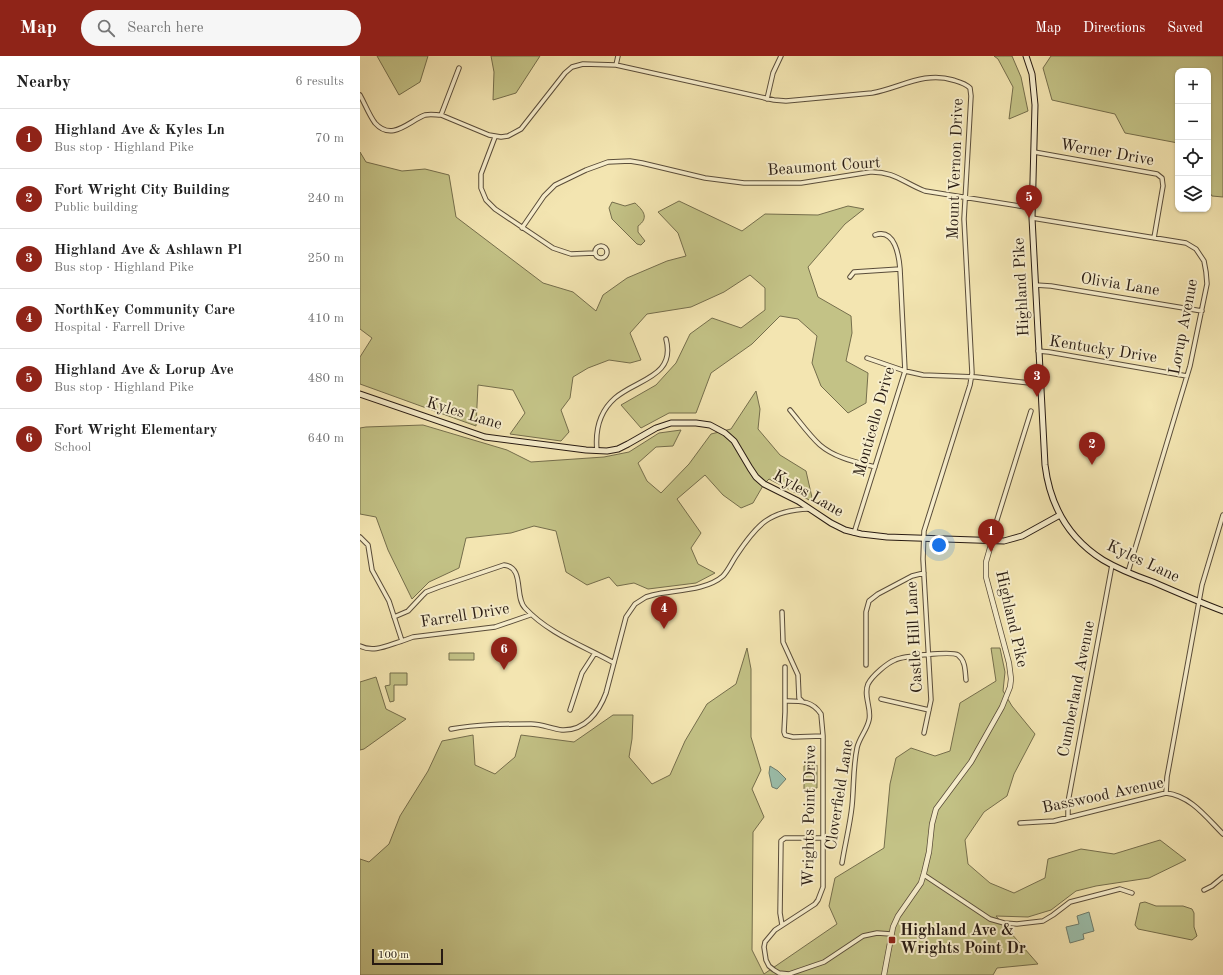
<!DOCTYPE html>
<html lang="en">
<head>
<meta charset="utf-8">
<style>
  :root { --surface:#fff; --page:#f6f6f6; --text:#222; --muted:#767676; --line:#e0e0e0; --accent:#8f2418 }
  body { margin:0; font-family:"Old Standard TT",serif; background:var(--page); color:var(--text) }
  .controls { position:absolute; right:12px; top:12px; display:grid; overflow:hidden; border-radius:8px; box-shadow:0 1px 3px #0004 }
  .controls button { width:36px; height:36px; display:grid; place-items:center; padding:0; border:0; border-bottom:1px solid var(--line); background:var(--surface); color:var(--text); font:20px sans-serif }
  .scale { position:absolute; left:12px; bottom:10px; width:71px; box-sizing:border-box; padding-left:4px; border:2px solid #271a12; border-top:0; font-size:11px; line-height:14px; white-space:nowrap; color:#271a12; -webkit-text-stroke:3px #f7eecc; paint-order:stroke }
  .you { position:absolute; left:579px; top:489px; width:14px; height:14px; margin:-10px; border:3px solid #fff; border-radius:50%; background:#1a73e8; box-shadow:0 0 0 6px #1a73e833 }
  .badge { display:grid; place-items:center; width:26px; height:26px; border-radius:50%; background:var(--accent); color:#fff; font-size:13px; font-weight:700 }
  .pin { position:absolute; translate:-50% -33px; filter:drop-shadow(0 1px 2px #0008) }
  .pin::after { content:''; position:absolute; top:21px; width:14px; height:12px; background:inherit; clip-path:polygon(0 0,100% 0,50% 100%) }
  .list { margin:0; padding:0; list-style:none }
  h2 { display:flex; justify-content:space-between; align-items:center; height:52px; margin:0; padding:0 16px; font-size:17px }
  h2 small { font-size:13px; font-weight:400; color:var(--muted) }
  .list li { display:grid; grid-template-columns:26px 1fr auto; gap:12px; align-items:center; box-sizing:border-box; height:60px; padding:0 16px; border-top:1px solid var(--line) }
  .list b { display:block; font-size:15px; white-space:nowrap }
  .list p { margin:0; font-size:13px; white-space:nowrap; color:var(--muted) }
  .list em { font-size:13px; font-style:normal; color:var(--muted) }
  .icon { flex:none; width:22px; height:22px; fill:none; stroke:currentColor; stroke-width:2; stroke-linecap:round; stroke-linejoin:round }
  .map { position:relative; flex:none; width:863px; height:919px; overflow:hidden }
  header { display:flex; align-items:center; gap:24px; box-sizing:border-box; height:56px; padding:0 20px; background:var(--accent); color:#fff }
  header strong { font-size:19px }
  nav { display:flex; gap:22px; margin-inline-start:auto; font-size:14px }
  .search { width:280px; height:36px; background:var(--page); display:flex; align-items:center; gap:10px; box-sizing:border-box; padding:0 14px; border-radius:22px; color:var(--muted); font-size:15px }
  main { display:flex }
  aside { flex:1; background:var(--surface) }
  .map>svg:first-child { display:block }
</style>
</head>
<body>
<header>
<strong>Map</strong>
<div class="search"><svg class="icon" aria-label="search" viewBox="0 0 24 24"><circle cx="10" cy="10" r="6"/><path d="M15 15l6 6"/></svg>Search here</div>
<nav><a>Map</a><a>Directions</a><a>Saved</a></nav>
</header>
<main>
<aside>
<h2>Nearby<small>6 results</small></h2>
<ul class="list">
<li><span class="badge">1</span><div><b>Highland Ave &amp; Kyles Ln</b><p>Bus stop · Highland Pike</p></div><em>70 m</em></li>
<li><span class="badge">2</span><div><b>Fort Wright City Building</b><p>Public building</p></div><em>240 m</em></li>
<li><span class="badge">3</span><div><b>Highland Ave &amp; Ashlawn Pl</b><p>Bus stop · Highland Pike</p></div><em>250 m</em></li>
<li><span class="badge">4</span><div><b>NorthKey Community Care</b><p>Hospital · Farrell Drive</p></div><em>410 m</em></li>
<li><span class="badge">5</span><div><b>Highland Ave &amp; Lorup Ave</b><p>Bus stop · Highland Pike</p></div><em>480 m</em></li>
<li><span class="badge">6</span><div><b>Fort Wright Elementary</b><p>School</p></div><em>640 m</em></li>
</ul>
</aside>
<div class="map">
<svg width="863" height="919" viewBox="0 0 863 919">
  <rect width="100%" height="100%" fill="#f3e5b1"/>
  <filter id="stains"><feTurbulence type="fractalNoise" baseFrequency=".005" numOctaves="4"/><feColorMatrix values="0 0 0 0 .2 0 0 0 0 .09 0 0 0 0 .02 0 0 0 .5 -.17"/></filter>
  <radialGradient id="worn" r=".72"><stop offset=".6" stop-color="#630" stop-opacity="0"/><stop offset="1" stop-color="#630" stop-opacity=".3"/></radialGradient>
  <path fill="#c3c286" stroke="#756e4c" d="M17 0H68L60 26 39 39Z
    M131 0H180L156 37 133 44 134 16Z
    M634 0H652L661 21 668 55 649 63 653 31 638 3Z
    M691 0H863V141L852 140 848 134V15H818V87L765 77 755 58 692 44 683 12Z
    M0 96 6 106 42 115 65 113 89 119 96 161 183 227 213 236 236 255 243 239 267 222 307 205 326 200 318 177 298 156 319 145 382 175 405 158 458 159 488 150 504 153 485 168 448 211 458 241 491 260 492 277 486 305 508 317 506 347 488 357 461 330 452 307 457 280 438 263 420 260 392 288 351 317 336 357H309L281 372 261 349 296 329 316 307 330 278 352 262 381 272 405 254V232L390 219 364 236 331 251 287 258 270 277 281 304 270 307 249 304 228 312 213 321 210 342 201 354 209 376 201 385 150 378 165 357 153 334 118 329 116 370 0 328V301L12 282 0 273Z
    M252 146 265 150 275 147C284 155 289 162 278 170V176L285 185 281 189 277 188 252 163 249 152Z
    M396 335 400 353 398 373 420 399 446 415 453 446 409 423 404 428 393 447 381 452 363 439 345 419 317 443 341 477 331 492 338 508 355 517 336 527 288 533 274 527 257 530 249 521 227 529 206 516 196 475 174 470 151 477 106 482 99 512 69 526 52 543 28 494 16 461 0 458V372L6 371 63 369 147 394 171 406 244 401 269 396 299 377 321 374 313 390 296 391 278 407 287 425 301 437 329 408 351 378 371 373Z
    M387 592 391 613V681L401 714 392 733 404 761 393 776 392 894 404 918 477 868 469 850 475 822 524 792 530 728 536 702 551 692 575 700 590 695 600 647 636 625 631 592H640L645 616 643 635 652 650 675 678 654 718 647 740 624 756 605 784 608 808 630 827 654 837 685 822 688 803 721 793 754 798 800 784 826 804 789 822 736 830 716 835 691 854 668 861 636 860 678 908 637 912 633 919H0V803L9 806 29 788 40 760 68 715 82 685 113 679 115 709 135 718 155 701 161 679 214 686 253 659H273L272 683 269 701 292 728 310 719 325 685 347 648 376 628Z
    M89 597H114V604H89Z
    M30 617H47V629H34V645L30 646 25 630 30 629Z
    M16 621 26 653 46 663 4 693 0 694V626Z
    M457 709V732L444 733V710Z
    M785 846 796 850H823L832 853 834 857V871L837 880 832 884 778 873 775 869 780 847Z"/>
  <path fill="#9bbfac" stroke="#6d7d6e" d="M410 710 418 715 426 723 417 733 412 731 409 717Z
    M729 856 734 875 723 878 724 883 710 887 706 871 719 868 717 860Z"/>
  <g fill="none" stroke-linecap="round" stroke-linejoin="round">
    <defs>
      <path id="minor" d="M256 9 258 0
        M0 39C5 48 9 59 15 67 32 86 49 65 65 59 71 58 76 59 81 59L129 79 141 81 148 80 161 73 205 17 212 11 223 8 256 9 414 44 426 45 512 37C540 32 564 15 593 24 600 26 605 27 610 32L611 40 604 163 612 317 610 329 564 475 563 503 571 644 564 677
        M407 43 413 17 421 0
        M81 59 99 12
        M135 81 121 118V132L126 144 135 153 193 192 211 198 235 197
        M674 96 797 118 802 122 803 130 794 182
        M672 162 826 187 836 193 844 205 846 216 847 228 830 310 768 516
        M162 172 184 140 195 129 226 114 248 106 270 105 282 107 345 122 384 127H441L510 116C534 115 544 127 565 135L672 152
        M235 196a6 6 0 1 1 12 0a6 6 0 1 1-12 0Z
        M490 221 494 216 540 213
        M675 229 691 230 842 255
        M678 295 689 296 827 320
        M507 302 545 315 563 319 616 321 679 328
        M430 354C440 366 449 379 460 389 475 402 496 406 515 411
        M237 395C235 375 239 356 255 342 277 323 316 321 306 283
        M494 477 545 315 540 213C539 200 535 172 515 179
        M0 481 8 489 12 514 29 545 42 585C28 589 14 597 0 590
        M632 485 636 467 671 355
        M422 556 423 586 438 619 439 642 442 645
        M34 561 48 555 62 540 66 536 79 531 144 509C165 511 154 541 165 552 189 578 224 590 254 607
        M42 585 53 581 135 571 170 559
        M506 609V556L509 545 518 538 552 520 564 517
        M425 611V656L424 676 425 679 433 681 463 680
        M521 643 569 654
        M425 645C439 645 452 644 461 658L463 680V831L458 844 455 848 415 874 405 886 404 891 406 904 409 910 414 914 419 917 429 918 464 906 503 880 517 877 531 878
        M210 654 222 617 235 597
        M91 673C117 668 145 668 171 668 182 668 192 673 202 674 225 675 239 656 246 637L266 561 275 548 286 541 293 539C314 534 346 535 363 520 368 515 372 506 376 500 397 468 410 454 449 453
        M806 737 807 721 842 529 863 459
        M708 761V746L752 509
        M660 767 694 765 806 737C831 740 846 761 863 778
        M482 807C485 788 490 769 492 750 494 730 493 711 497 692 499 682 507 674 509 664 512 653 503 640 508 628 512 620 527 607 535 604 543 600 592 595 598 599 606 605 605 616 606 624
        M564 819 630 863 644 867 657 868 683 865 693 859 710 846 760 833 772 837
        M844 834 852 830 863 821
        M422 869 420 857 421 785 425 782H462"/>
      <path id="tertiary" d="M524 919 533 871 538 860 561 827 564 817 569 796 572 768 576 753 611 706 642 651 650 631 651 623 649 607 626 521V506L632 485"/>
      <path id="secondary" d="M666 0 672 18 675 49 672 162 685 409C690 449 708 482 743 504 758 513 776 520 793 526 816 536 839 546 863 555
        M0 338 125 381 226 394 247 395 258 393 268 388 296 372 311 367H336L350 369 365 377 374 385 390 412 396 421 404 428 438 445 471 467 485 474 501 478 527 481 644 485 662 480 700 459"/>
    </defs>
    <use href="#minor" stroke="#5a4d3a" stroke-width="5.5"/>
    <use href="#tertiary" stroke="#5a4d3a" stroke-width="6"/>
    <use href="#secondary" stroke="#271a12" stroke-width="7"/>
    <use href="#minor" stroke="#f7eecc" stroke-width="3.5"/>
    <use href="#tertiary" stroke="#f7eecc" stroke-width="4.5"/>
    <use href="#secondary" stroke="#f7eecc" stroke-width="5"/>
  </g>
  <rect fill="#8f2418" stroke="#f7eecc" stroke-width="1.5" x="528" y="880" width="8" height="8" rx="2"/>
  <g text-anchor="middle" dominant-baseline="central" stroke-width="4" stroke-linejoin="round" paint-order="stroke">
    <g font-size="16" fill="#271a12" stroke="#f7eecc">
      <text transform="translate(747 97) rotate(10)">Werner Drive</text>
      <text transform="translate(464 111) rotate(-4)">Beaumont Court</text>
      <text transform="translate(596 113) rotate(-88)">Mount Vernon Drive</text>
      <text transform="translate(760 229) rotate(9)">Olivia Lane</text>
      <text transform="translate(662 231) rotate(-93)">Highland Pike</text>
      <text transform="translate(824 271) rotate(-79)">Lorup Avenue</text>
      <text transform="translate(743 294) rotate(9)">Kentucky Drive</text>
      <text transform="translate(104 358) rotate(17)">Kyles Lane</text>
      <text transform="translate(515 366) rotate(-74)">Monticello Drive</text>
      <text transform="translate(448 438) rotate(30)">Kyles Lane</text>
      <text transform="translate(783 506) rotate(25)">Kyles Lane</text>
      <text transform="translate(105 560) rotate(-9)">Farrell Drive</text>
      <text transform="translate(651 563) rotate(77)">Highland Pike</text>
      <text transform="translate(555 581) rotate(-93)">Castle Hill Lane</text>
      <text transform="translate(717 633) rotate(-79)">Cumberland Avenue</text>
      <text transform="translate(480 739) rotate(-81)">Cloverfield Lane</text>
      <text transform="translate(743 740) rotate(-12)">Basswood Avenue</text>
      <text transform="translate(450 760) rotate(-89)">Wrights Point Drive</text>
    </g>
    <g font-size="16" font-weight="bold" fill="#271a12" stroke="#f7eecc" text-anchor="start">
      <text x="540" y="875">Highland Ave &amp;<tspan x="540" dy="18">Wrights Point Dr</tspan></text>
    </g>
  </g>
  <rect width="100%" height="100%" filter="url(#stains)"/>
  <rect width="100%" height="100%" fill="url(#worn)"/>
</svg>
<div class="controls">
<button>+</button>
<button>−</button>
<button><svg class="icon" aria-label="locate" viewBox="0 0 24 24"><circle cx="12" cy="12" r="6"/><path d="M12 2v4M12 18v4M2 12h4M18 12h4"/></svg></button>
<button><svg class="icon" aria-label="layers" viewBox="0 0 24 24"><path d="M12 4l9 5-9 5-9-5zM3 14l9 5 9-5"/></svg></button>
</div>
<div class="scale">100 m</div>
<div class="you"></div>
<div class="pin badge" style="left:631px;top:496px">1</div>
<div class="pin badge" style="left:732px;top:409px">2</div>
<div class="pin badge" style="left:677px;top:341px">3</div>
<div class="pin badge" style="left:304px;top:573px">4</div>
<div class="pin badge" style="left:669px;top:162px">5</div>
<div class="pin badge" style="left:144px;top:614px">6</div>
</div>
</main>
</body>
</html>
